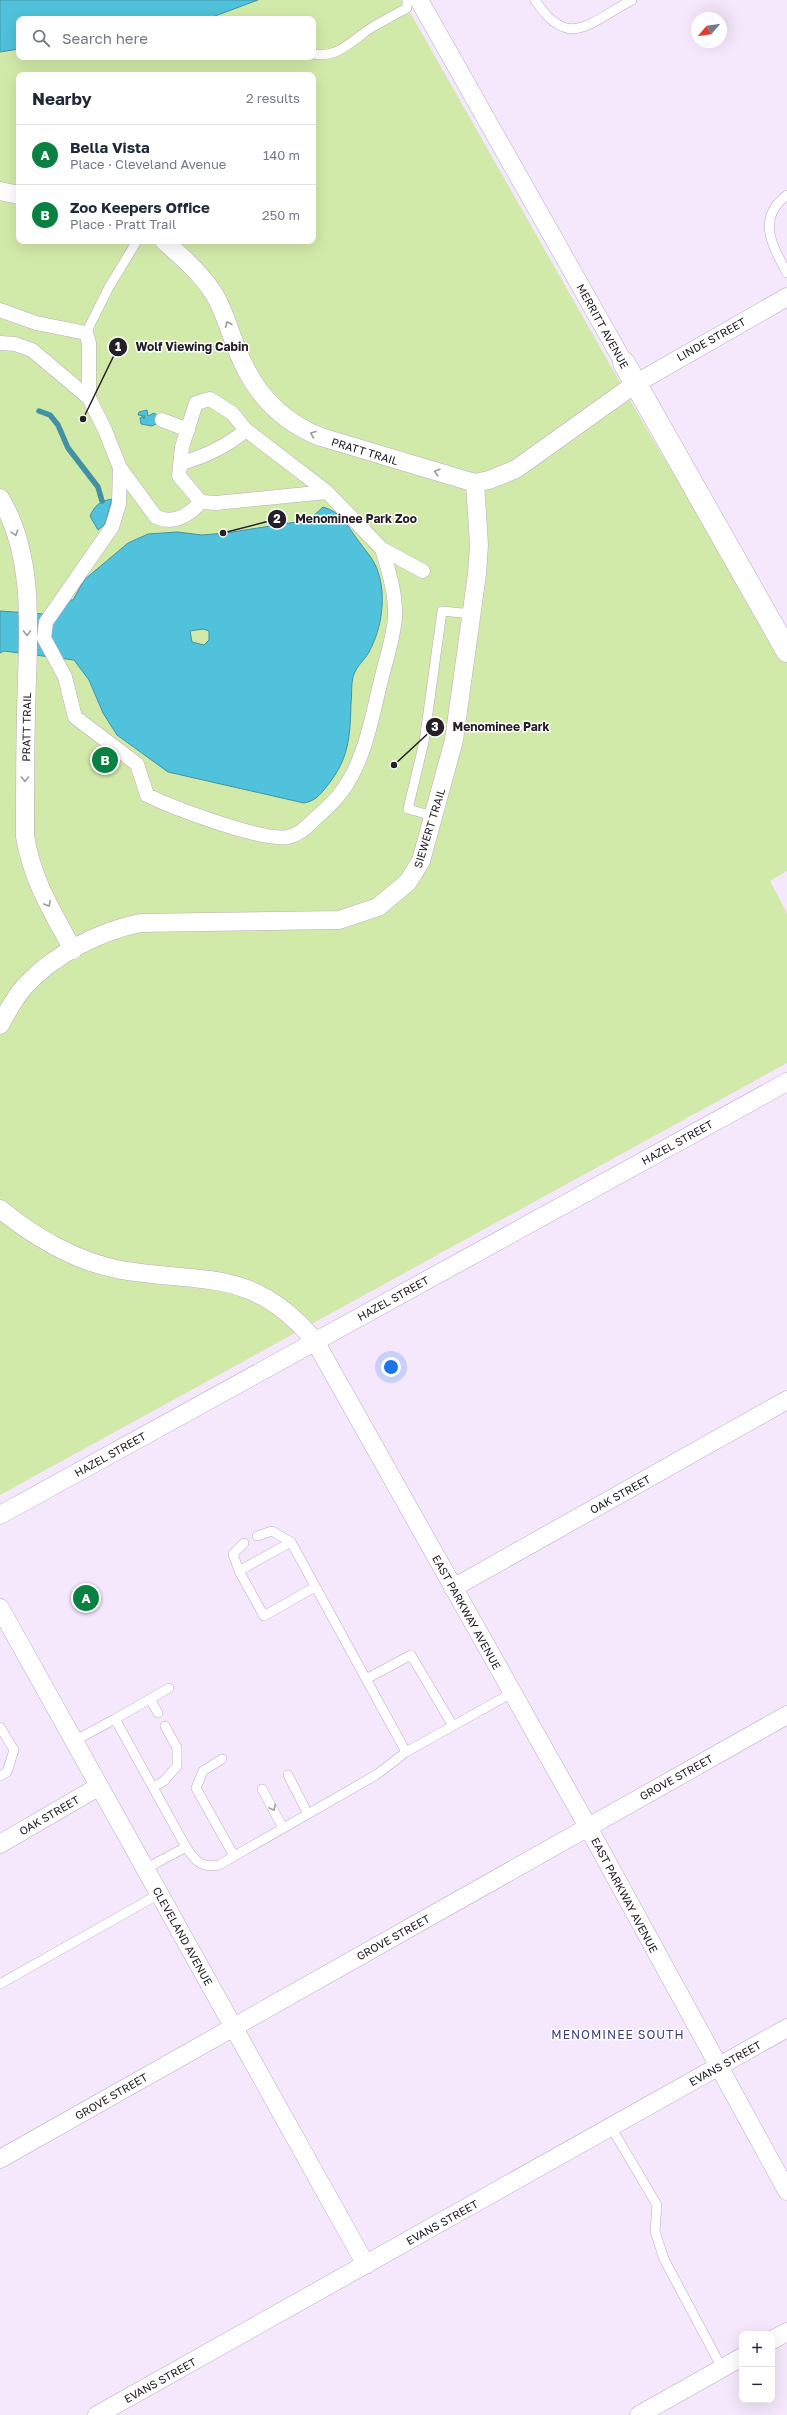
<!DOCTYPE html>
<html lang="en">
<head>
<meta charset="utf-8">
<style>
  :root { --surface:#fff; --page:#f2f2f3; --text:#1f2937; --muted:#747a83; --line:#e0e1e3; --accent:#0b8043 }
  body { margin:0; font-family:"Golos Text",sans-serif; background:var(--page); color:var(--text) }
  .controls { position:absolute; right:12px; bottom:12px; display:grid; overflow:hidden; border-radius:8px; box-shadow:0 4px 16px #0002 }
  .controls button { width:36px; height:36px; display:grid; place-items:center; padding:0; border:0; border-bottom:1px solid var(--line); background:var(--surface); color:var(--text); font:20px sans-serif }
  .compass { position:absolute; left:691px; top:12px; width:36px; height:36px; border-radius:50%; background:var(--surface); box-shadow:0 4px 16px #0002; rotate:241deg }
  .you { position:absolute; left:391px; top:1367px; width:14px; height:14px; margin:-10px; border:3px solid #fff; border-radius:50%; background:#1a73e8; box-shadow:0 0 0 6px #1a73e833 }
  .badge { display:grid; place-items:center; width:26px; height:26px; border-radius:50%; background:var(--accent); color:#fff; font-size:13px; font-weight:700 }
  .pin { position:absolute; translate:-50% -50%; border:2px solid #fff; box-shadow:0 1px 4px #0006 }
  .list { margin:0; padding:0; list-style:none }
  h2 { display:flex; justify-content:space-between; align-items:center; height:52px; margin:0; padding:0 16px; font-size:17px }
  h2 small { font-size:13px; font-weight:400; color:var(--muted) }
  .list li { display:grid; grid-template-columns:26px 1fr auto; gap:12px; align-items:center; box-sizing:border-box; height:60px; padding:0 16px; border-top:1px solid var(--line) }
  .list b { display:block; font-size:15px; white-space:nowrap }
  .list p { margin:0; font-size:13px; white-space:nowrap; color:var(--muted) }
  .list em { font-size:13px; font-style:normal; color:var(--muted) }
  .icon { flex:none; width:22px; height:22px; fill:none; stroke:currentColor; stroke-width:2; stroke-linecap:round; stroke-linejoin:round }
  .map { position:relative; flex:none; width:787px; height:2415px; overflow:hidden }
  .search { position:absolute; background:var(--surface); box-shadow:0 4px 16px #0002; left:16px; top:16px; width:300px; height:44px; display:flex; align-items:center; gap:10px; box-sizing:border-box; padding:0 14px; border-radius:8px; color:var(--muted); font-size:15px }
  .panel { position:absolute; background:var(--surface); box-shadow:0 4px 16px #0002; left:16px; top:72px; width:300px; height:172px; border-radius:8px }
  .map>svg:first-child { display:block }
</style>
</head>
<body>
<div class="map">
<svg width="787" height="2415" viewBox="0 0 787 2415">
  <rect width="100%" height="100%" fill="#f5e8fc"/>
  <path fill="#d2eaa9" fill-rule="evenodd" d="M258 0H403L646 428 787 660V871L770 881 787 913V1063L0 1495V52L19 49V57H313V19H207ZM19 75H313V241H19Z"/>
  <path fill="#50c2db" stroke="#4391a5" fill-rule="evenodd" d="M0 0H258L207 19H19V49L0 52Z
    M147 410 148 416 154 413 158 416 156 424 152 426 141 424 140 418 143 416 144 419 145 416 138 415 139 412Z
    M112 499 105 524 98 530 90 516C95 505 100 501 112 499Z
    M323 507C341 512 347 525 357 539 364 549 373 558 377 569 387 595 382 628 369 652 364 661 356 666 353 677 351 685 352 695 351 704 350 737 349 759 327 786 320 795 315 801 304 803L168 772 117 735 103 713 89 680 74 660 4 651 0 653V611L44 614 59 600H73L84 580 128 543 148 534 177 532 202 535 226 533 309 520ZM203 629 209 631V640L204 645 192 642 190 631Z"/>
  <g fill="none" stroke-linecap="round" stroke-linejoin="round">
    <path stroke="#4391a5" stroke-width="5.5" d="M39 411 50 415 58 425 68 448 98 487 102 501"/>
    <defs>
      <path id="service" d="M535 0C568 51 589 23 632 0
        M313 54C339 59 354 38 374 26 385 20 396 14 407 8V0
        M787 195C756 218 772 245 787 273
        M86 333 109 287 137 241
        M433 816 408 809 424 742 442 611 472 614
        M257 1536 272 1531 291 1542
        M239 1571 233 1554 244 1543
        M315 1587 264 1616 239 1571 291 1542 406 1752
        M366 1679 411 1655 453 1726
        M150 1699 158 1713
        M115 1719 169 1688
        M0 1727 14 1750 7 1772 0 1776
        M74 1741 115 1719 186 1847
        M222 1759 203 1771 196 1788 234 1856
        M288 1775 308 1814
        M153 1787 164 1781 177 1766V1748L165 1726
        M262 1789 283 1828
        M145 1869 186 1847C196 1862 201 1868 219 1865L376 1775 406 1752 512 1693
        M0 1984 159 1894
        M611 2127 657 2205 655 2231 664 2259 722 2368"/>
      <path id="pedestrian" d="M0 310 36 323 86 333 89 343V398
        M0 343 15 344 32 350 89 398 105 430 120 468
        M162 420 188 430
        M182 463C206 456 226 447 246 430L327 492
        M201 502 179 476 182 447 196 403 210 399 232 413 246 430
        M382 549 327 492 216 503 201 502C189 515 174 525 156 517L120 468 119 504 112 527 46 622 44 638 65 677 75 717 137 764 147 795C171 807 263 842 288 837 301 834 307 826 317 817 326 809 335 801 342 791 365 760 372 717 381 680 386 660 393 639 395 618 396 594 389 572 382 549L423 571"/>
      <path id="minor" d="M419 0 624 363
        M0 191 19 195
        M164 241C182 257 201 273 214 294 227 315 231 339 242 361 258 397 285 423 321 437L475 483 489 480 516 469 635 384 787 297
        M0 498C38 560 27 644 26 715 25 755 25 796 25 836 32 880 52 911 73 950
        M0 1025C7 1012 15 997 25 986 53 955 100 931 140 923L339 920 378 907 408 882 421 861 454 740 477 574 479 545 475 483
        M0 1209C34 1237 77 1262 121 1270 205 1284 253 1267 315 1341L588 1827 787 2191
        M0 1515 787 1082
        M453 1588 787 1400
        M0 1608 366 2265
        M0 1844 98 1787
        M0 2159 787 1715
        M772 2340 787 2332
        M97 2415 787 2028
        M639 2415 742 2357"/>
      <path id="tertiary" d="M624 363 787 651"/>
    </defs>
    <use href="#service" stroke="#b8acbf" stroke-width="10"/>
    <use href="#pedestrian" stroke="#b8acbf" stroke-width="15"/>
    <use href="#minor" stroke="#b8acbf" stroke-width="19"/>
    <use href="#tertiary" stroke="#b8acbf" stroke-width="23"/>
    <use href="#service" stroke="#fff" stroke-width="9"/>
    <use href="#pedestrian" stroke="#fff" stroke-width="14"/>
    <use href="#minor" stroke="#fff" stroke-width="18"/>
    <use href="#tertiary" stroke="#fff" stroke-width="22"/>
  </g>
  <defs><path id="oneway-chevron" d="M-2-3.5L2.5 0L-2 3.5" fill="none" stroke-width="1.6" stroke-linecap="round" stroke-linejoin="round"/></defs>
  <g stroke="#9d9b9e">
    <use href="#oneway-chevron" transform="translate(228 324) rotate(-113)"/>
    <use href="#oneway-chevron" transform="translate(313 434) rotate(-159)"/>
    <use href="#oneway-chevron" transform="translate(437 472) rotate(-164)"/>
    <use href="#oneway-chevron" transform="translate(15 533) rotate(72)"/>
    <use href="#oneway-chevron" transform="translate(27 633) rotate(90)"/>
    <use href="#oneway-chevron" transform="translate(25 779) rotate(90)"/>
    <use href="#oneway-chevron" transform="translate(48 904) rotate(61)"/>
    <use href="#oneway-chevron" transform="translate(273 1808) rotate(62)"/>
  </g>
  <g text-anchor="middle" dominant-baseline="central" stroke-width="3" stroke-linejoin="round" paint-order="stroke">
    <g font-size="11" fill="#252027" stroke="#fff">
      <text transform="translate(603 326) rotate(61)">MERRITT AVENUE</text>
      <text transform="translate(711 339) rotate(-29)">LINDE STREET</text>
      <text transform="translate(365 451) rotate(17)">PRATT TRAIL</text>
      <text transform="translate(26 727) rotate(-89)">PRATT TRAIL</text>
      <text transform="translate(429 828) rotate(-73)">SIEWERT TRAIL</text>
      <text transform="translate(677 1142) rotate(-29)">HAZEL STREET</text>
      <text transform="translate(393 1298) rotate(-29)">HAZEL STREET</text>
      <text transform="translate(110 1454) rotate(-29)">HAZEL STREET</text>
      <text transform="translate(620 1494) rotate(-29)">OAK STREET</text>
      <text transform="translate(467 1612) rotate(61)">EAST PARKWAY AVENUE</text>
      <text transform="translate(676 1777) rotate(-29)">GROVE STREET</text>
      <text transform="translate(49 1815) rotate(-30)">OAK STREET</text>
      <text transform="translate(625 1895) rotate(62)">EAST PARKWAY AVENUE</text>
      <text transform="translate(183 1936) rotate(61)">CLEVELAND AVENUE</text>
      <text transform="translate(393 1937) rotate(-29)">GROVE STREET</text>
      <text transform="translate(725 2063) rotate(-29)">EVANS STREET</text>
      <text transform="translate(111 2096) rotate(-30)">GROVE STREET</text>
      <text transform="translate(442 2222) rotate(-29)">EVANS STREET</text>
      <text transform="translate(160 2380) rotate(-29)">EVANS STREET</text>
    </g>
    <g font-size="12" letter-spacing="1" fill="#3c427e" stroke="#fff">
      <text x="618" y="2034">MENOMINEE SOUTH</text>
    </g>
  </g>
  <path fill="none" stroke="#252027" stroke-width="1.5" d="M83 419L118 347M223 533L277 519M394 765L435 727"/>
  <g fill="#252027" stroke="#fff" stroke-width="1.5">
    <circle cx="83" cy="419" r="4"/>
    <circle cx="223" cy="533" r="4"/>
    <circle cx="394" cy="765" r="4"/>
    <circle cx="118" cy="347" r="10"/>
    <circle cx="277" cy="519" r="10"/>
    <circle cx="435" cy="727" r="10"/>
  </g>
  <g font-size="12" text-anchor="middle" font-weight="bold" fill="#fff">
    <text x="118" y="351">1</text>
    <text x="277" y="523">2</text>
    <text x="435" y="731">3</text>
  </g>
  <g font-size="12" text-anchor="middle" font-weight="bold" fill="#252027" stroke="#fff" stroke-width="3" stroke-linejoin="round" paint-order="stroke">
    <text x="192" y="351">Wolf Viewing Cabin</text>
    <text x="356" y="523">Menominee Park Zoo</text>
    <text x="501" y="731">Menominee Park</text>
  </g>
</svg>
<div class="controls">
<button>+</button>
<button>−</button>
</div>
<svg class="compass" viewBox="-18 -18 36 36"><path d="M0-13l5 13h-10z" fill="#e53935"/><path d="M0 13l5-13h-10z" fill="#747a83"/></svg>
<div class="you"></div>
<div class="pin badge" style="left:86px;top:1598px">A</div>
<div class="pin badge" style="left:105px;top:760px">B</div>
<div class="search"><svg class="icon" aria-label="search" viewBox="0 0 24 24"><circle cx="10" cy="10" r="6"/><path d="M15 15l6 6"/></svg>Search here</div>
<section class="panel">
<h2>Nearby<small>2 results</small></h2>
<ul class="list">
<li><span class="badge">A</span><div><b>Bella Vista</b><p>Place · Cleveland Avenue</p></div><em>140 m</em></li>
<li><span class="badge">B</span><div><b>Zoo Keepers Office</b><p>Place · Pratt Trail</p></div><em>250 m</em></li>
</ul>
</section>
</div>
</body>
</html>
